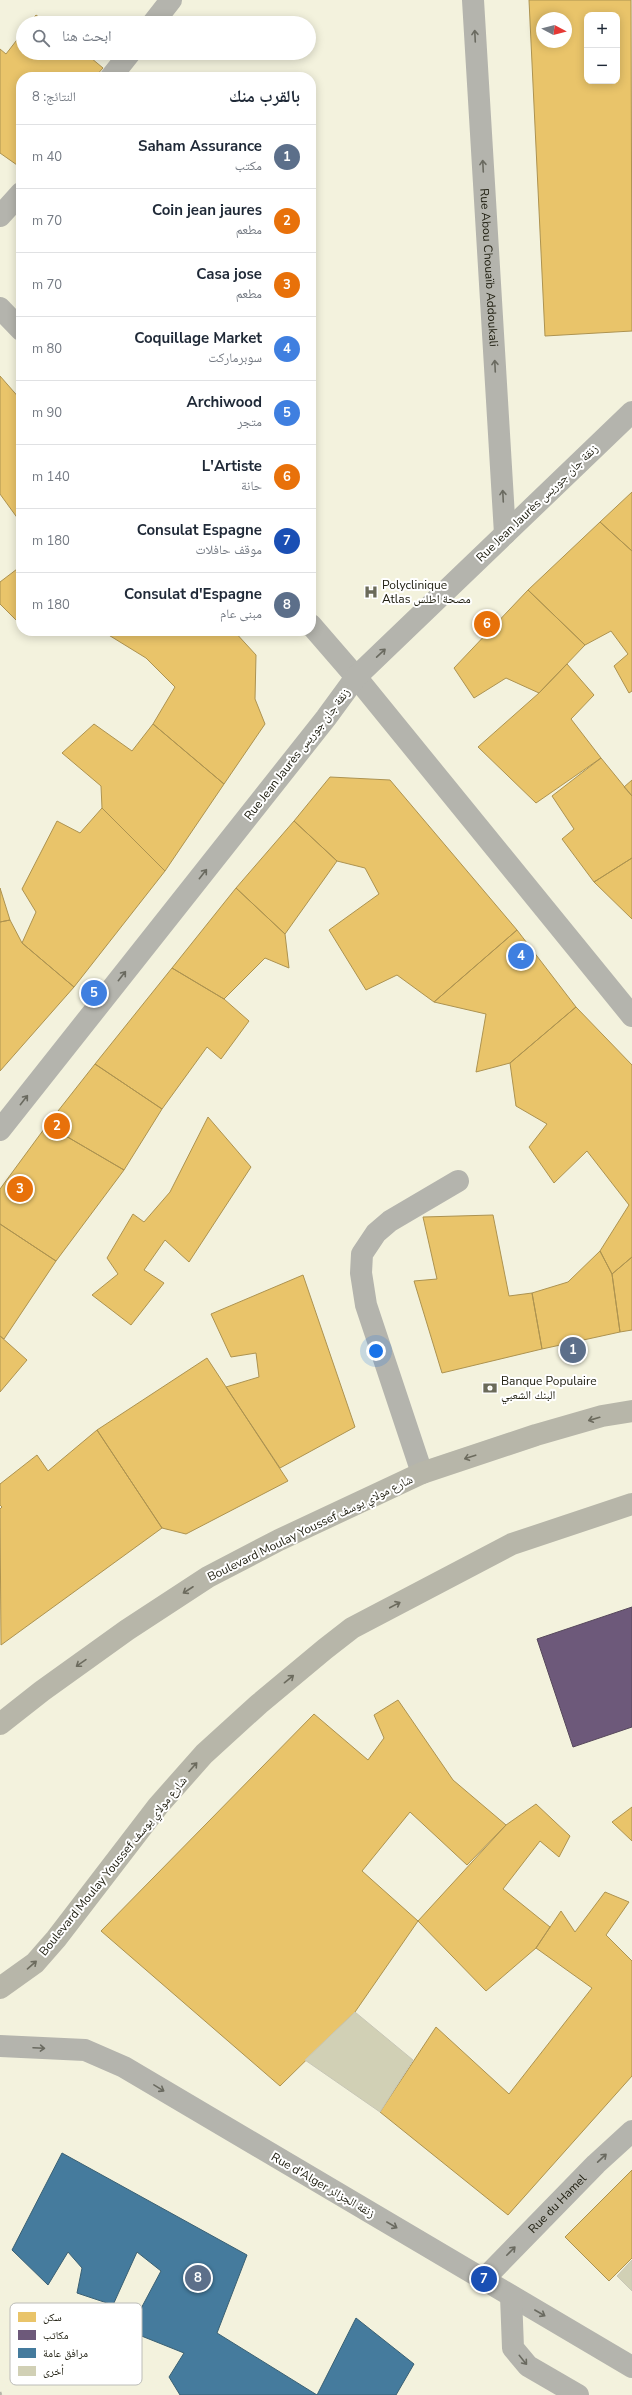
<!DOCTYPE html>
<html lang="ar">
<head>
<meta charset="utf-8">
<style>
  :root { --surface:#fff; --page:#f6f6f7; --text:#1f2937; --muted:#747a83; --line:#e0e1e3; --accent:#ea580c }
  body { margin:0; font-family:"Nunito Sans","Noto Naskh Arabic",sans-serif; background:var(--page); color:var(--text); direction:rtl }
  .controls { position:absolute; right:12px; top:12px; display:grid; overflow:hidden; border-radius:8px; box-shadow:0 2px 10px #0003 }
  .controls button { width:36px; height:36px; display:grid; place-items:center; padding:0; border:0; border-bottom:1px solid var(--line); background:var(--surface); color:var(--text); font:20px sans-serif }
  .compass { position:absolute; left:536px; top:12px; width:36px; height:36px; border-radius:50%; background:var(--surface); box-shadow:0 2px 10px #0003; rotate:97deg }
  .you { position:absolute; left:376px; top:1351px; width:14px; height:14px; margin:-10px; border:3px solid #fff; border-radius:50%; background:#1a73e8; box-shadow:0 0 0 6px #1a73e833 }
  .badge { display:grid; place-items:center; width:26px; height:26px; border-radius:50%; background:var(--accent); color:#fff; font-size:13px; font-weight:700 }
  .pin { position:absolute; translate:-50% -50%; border:2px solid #fff; box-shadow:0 1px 4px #0006 }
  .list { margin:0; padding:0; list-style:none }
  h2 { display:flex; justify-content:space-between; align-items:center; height:52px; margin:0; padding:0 16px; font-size:17px }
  h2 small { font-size:13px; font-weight:400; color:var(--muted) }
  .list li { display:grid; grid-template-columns:26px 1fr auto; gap:12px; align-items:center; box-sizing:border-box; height:64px; padding:0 16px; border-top:1px solid var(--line) }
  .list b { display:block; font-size:15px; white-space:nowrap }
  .list p { margin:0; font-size:13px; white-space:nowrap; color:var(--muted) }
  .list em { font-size:13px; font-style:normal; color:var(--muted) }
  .icon { flex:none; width:22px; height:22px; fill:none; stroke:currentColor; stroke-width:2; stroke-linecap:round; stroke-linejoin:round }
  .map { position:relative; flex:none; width:632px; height:2395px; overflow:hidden; direction:ltr }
  .search { position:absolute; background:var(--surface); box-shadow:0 2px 10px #0003; left:16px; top:16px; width:300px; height:44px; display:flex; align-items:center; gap:10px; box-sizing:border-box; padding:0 14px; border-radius:22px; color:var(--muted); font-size:15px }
  .panel { position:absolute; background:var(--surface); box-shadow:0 2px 10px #0003; left:16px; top:72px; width:300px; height:564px; border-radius:16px; direction:rtl }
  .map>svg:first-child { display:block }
</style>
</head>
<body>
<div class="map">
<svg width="632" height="2395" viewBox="0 0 632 2395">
  <rect width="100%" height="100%" fill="#f3f2dd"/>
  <path fill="#e9c46a" stroke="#ad9350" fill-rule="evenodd" d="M529 0H631L632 331 545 336ZM587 15H617V81H587ZM542 18H566V42H542Z
    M36 15 47 23H29Z
    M23 32V53H85L103 68 95 77H21V160L17 165 0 153V49L6 54Z
    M0 376 21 400V523L0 494Z
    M632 492V551L600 522Z
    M600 522 632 551V691L629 693 614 666 628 654 611 631 585 645 528 590Z
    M21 566V617L17 621 0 604V582Z
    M528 590 585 645 539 693 506 678 474 698 454 668Z
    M108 631H234L256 655 255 699 265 724 224 784 153 724 175 687 146 658 107 634Z
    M567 664 594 695 571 719 601 758 536 803 478 747 539 693Z
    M94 724 132 751 153 724 224 784 165 871 102 808 101 786 62 753Z
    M601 758 632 796V858L594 882 562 839 574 829 552 796Z
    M330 777 390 780 517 930 434 1002 397 975 366 990 329 930 379 894 365 868 337 861 294 821Z
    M632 780V796L624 787Z
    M102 808 165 871 74 987 22 943 36 912 22 889 57 821 80 833Z
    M294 821 337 861 285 934 236 888Z
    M632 858V919L594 882Z
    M0 888 10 920 0 922Z
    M236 888 285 934 289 968 265 958 224 999 172 968Z
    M10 920 22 943 74 987 0 1071V922Z
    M517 930 576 1007 510 1063 476 1072 486 1014 434 1002Z
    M172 968 224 999 249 1021 221 1059 207 1047 162 1109 95 1064Z
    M576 1007 632 1065V1257L612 1274 600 1251 629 1205 587 1151 554 1183 529 1147 547 1124 516 1106 510 1063Z
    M95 1064 162 1109 124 1170 47 1125Z
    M208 1117 251 1167 189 1262 165 1240 144 1270 164 1283 131 1325 92 1295 118 1274 107 1258 133 1214 144 1222 170 1192Z
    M47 1125 124 1170 56 1261 0 1224V1189Z
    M493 1215 509 1296 532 1293 542 1349 442 1373 414 1281 437 1279 423 1217Z
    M0 1224 56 1261 4 1339 0 1336Z
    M600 1251 612 1274 620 1332 542 1349 532 1293 568 1282Z
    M632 1257V1330L620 1332 612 1274Z
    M303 1275 355 1427 280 1468 226 1387 259 1377 256 1353 231 1357 211 1314Z
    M0 1336 27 1360 0 1392Z
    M207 1358 288 1481 186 1534 162 1528 97 1430Z
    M97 1430 162 1528 1 1645 0 1509 2 1507 0 1505V1484L37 1455 48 1471Z
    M398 1700 453 1780 506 1825 467 1865 410 1812 362 1871 418 1921 355 2012 280 2086 101 1931 314 1714 368 1760 384 1738 374 1715Z
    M536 1804 570 1836 559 1857 540 1841 503 1889 550 1927 536 1948 486 1991 418 1921 506 1825Z
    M632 1807V1841L612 1822Z
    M605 1892 629 1902 606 1935 632 1961V2076L508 2215 380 2112 436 2027 509 2094 592 1988 536 1948 561 1911 575 1932Z
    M632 2170V2258L609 2281 565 2237Z"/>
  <path fill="#6d597a" stroke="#56485b" d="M632 1607V1727L573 1747 537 1639Z"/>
  <path fill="#457b9d" stroke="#3a6073" d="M62 2153 247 2255 217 2333 317 2395H180L169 2377 184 2353 129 2331 161 2271 137 2252 113 2305 77 2293 82 2268 68 2252 48 2285 12 2250Z
    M356 2318 414 2364 396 2395H317Z"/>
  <path fill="#d1d0b5" stroke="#c8c7b6" d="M355 2012 413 2060 380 2112 305 2060Z
    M632 2260V2291L617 2276Z"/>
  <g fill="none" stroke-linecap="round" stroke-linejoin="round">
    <path stroke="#b6b5aa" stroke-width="2.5" stroke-dasharray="4 2" stroke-linecap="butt" d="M0 2392 1 2395"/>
    <g stroke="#b4b4ad" stroke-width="22">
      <path id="s1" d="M473 0 505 534"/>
      <path d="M153 23 171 0"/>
      <path d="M111 77 130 53"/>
      <path d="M0 216 21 193"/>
      <path d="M0 308 21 330"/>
      <path d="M311 625 356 677 632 1016"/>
      <path d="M0 1130 326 718 356 677 632 412"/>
      <path d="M422 1473 366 1305 361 1273 362 1254 376 1233 390 1221 458 1181"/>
      <path d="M0 2046 85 2050 124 2067 632 2367"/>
      <path id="s2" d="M484 2279 596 2164 632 2131"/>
      <path d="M511 2296 513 2348 528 2366 578 2395"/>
    </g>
    <path stroke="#b7b6a9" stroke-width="22" d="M0 1724 42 1691 127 1630 208 1577 279 1540 422 1473 536 1435 602 1416 632 1411
      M0 1988 35 1963 56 1939 158 1806 204 1754 259 1704 325 1649 352 1628 512 1544 632 1504"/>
  </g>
  <defs><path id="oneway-shaft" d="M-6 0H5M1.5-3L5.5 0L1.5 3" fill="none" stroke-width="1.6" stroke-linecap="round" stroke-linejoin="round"/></defs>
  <g stroke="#6a6a60">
    <use href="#oneway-shaft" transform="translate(475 36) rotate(-93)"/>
    <use href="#oneway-shaft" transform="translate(483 166) rotate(-93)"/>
    <use href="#oneway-shaft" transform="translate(495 366) rotate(-93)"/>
    <use href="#oneway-shaft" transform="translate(503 496) rotate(-93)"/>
    <use href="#oneway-shaft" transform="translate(381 653) rotate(-43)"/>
    <use href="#oneway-shaft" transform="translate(203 874) rotate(-52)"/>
    <use href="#oneway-shaft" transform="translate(122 976) rotate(-52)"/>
    <use href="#oneway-shaft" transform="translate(24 1100) rotate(-52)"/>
    <use href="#oneway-shaft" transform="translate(39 2048) rotate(3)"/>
    <use href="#oneway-shaft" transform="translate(159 2088) rotate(31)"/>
    <use href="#oneway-shaft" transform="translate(602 2158) rotate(-43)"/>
    <use href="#oneway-shaft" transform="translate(392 2225) rotate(30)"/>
    <use href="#oneway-shaft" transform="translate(511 2251) rotate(-45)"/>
    <use href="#oneway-shaft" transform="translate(540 2313) rotate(30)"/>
    <use href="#oneway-shaft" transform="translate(523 2360) rotate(51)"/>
  </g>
  <g stroke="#6c6b5e">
    <use href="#oneway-shaft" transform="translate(594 1419) rotate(164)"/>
    <use href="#oneway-shaft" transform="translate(470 1457) rotate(162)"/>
    <use href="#oneway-shaft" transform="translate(188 1590) rotate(147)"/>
    <use href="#oneway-shaft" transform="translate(395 1605) rotate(-28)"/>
    <use href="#oneway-shaft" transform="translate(81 1663) rotate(145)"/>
    <use href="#oneway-shaft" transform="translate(289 1679) rotate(-39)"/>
    <use href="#oneway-shaft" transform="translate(193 1767) rotate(-48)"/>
    <use href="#oneway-shaft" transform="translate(32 1965) rotate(-41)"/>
  </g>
  <defs>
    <symbol id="hospital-bare" viewBox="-9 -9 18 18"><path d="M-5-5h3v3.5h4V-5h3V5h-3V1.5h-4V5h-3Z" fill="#6a6a59" stroke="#fff" stroke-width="2.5" paint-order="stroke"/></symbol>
    <symbol id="bank-bare" viewBox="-9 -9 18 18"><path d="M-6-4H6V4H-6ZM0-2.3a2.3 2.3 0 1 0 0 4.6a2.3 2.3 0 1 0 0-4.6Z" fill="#6a6a59" stroke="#fff" stroke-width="2.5" paint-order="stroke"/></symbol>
  </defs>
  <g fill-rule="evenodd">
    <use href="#hospital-bare" x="361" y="582" width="20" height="20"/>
    <use href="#bank-bare" x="480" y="1378" width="20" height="20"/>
  </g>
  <g text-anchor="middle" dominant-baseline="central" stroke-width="4" stroke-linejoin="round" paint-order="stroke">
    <g font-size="12" fill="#212012" stroke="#fff">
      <text stroke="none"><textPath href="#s1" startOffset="268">Rue Abou Chouaïb Addoukali</textPath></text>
      <text transform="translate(537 503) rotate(-44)">Rue Jean Jaurès زنقة جان جوريس</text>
      <text transform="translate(297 754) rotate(-52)">Rue Jean Jaurès زنقة جان جوريس</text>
      <text transform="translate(310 1528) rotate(-26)">Boulevard Moulay Youssef شارع مولاي يوسف</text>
      <text transform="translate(113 1866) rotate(-51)">Boulevard Moulay Youssef شارع مولاي يوسف</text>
      <text transform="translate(323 2185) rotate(30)">Rue d'Alger زنقة الجزائر</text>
      <text stroke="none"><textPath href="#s2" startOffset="105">Rue du Hamel</textPath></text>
    </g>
    <g font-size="12" fill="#212012" stroke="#fff" text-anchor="start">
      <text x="382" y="585">Polyclinique<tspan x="382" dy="14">Atlas مصحة اطلس</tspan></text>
      <text x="501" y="1381">Banque Populaire<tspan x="501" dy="14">البنك الشعبي</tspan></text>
    </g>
  </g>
  <rect x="10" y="2303" width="132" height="82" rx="6" fill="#fff" stroke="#bcbcb8" stroke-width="1"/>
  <rect x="18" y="2312" width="18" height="10" fill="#e9c46a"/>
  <rect x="18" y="2330" width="18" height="10" fill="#6d597a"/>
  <rect x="18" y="2348" width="18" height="10" fill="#457b9d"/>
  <rect x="18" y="2366" width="18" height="10" fill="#d1d0b5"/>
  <g font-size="11" fill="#212012">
    <text x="43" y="2321">سكن</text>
    <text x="43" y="2339">مكاتب</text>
    <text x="43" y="2357">مرافق عامة</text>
    <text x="43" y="2375">أخرى</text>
  </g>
</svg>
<div class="controls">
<button>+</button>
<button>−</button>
</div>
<svg class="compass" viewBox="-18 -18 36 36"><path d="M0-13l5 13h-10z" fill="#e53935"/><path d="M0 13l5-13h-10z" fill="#747a83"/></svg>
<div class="you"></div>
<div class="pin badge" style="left:573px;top:1350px;background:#5c6f8a">1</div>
<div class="pin badge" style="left:57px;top:1126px;background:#e8710a">2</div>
<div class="pin badge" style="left:20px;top:1189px;background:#e8710a">3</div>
<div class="pin badge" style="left:521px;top:956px;background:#3f7fe0">4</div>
<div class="pin badge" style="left:94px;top:993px;background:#3f7fe0">5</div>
<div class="pin badge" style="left:487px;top:624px;background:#e8710a">6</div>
<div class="pin badge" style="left:484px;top:2279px;background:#1a4fb4">7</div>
<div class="pin badge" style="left:198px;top:2278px;background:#5c6f8a">8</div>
<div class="search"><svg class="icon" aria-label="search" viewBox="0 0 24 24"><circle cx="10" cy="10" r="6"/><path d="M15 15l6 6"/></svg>ابحث هنا</div>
<section class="panel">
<h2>بالقرب منك<small>النتائج: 8</small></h2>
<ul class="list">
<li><span class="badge" style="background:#5c6f8a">1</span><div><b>Saham Assurance</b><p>مكتب</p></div><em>40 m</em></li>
<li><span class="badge" style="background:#e8710a">2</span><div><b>Coin jean jaures</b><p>مطعم</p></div><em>70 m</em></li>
<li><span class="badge" style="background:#e8710a">3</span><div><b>Casa jose</b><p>مطعم</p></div><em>70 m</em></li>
<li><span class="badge" style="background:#3f7fe0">4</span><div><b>Coquillage Market</b><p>سوبرماركت</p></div><em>80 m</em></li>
<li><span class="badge" style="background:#3f7fe0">5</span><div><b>Archiwood</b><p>متجر</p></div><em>90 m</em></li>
<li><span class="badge" style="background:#e8710a">6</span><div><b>L'Artiste</b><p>حانة</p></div><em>140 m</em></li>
<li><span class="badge" style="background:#1a4fb4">7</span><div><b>Consulat Espagne</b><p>موقف حافلات</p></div><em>180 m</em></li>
<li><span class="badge" style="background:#5c6f8a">8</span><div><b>Consulat d'Espagne</b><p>مبنى عام</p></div><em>180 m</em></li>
</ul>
</section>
</div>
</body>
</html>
